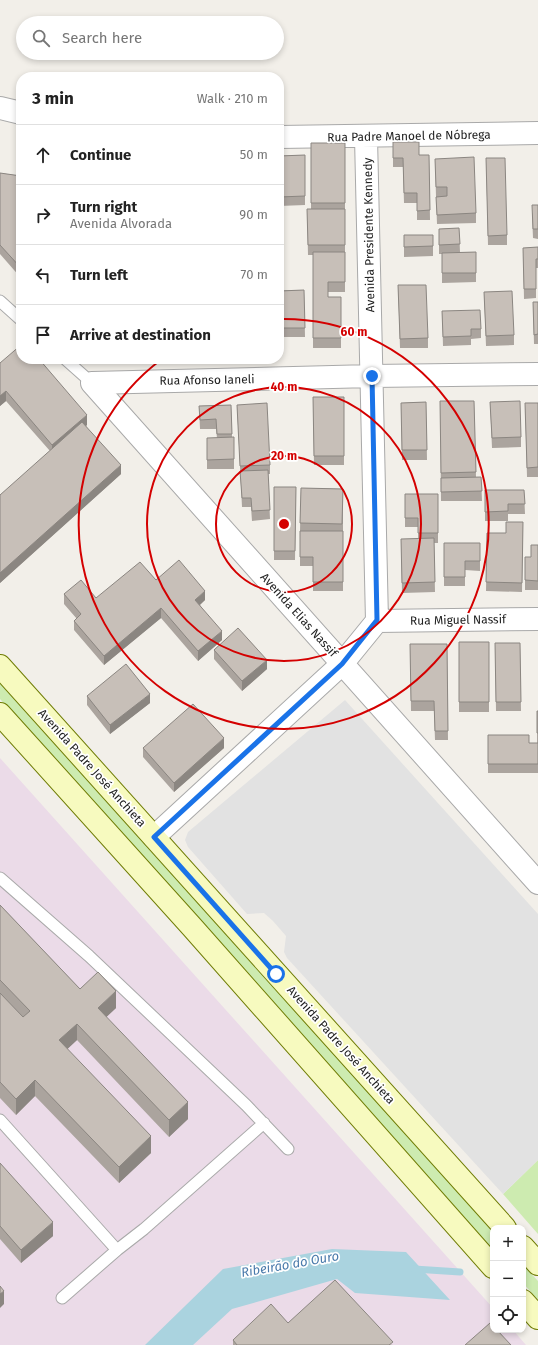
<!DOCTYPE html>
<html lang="en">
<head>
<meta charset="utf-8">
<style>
  :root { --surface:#fff; --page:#f2f2f2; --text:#222; --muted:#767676; --line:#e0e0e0 }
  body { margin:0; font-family:"Fira Sans",sans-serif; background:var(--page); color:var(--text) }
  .controls { position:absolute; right:12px; bottom:12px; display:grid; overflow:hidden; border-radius:8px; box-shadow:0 2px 6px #0003 }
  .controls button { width:36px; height:36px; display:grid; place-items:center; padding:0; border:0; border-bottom:1px solid var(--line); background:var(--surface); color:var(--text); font:20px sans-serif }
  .stop { position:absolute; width:12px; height:12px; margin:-9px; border:3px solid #1a73e8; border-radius:50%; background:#fff }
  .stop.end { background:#1a73e8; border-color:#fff; box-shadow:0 1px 4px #0008 }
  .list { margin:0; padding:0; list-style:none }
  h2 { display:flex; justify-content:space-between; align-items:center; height:52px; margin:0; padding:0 16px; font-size:17px }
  h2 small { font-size:13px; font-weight:400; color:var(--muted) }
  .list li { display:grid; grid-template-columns:26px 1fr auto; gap:12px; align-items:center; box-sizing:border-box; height:60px; padding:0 16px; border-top:1px solid var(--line) }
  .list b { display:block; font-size:15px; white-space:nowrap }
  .list p { margin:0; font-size:13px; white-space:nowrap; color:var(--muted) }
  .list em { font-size:13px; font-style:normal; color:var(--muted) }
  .icon { flex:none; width:22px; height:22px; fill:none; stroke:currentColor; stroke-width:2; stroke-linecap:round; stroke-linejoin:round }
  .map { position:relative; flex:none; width:538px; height:1345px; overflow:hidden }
  .search { position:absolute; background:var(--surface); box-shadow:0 2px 6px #0003; left:16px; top:16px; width:268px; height:44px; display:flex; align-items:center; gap:10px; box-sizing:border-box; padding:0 14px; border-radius:22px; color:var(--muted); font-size:15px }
  .panel { position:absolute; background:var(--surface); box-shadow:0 2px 6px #0003; left:16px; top:72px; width:268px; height:292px; border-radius:16px }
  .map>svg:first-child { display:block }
</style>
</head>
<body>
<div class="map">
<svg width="538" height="1345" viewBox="0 0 538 1345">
  <rect width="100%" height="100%" fill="#f2efe9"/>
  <path fill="#ebdbe8" d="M0 758 493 1308V1330H513L526 1345H0Z"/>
  <path fill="#cdebb0" d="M0 683 493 1231V1250L0 699Z
    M538 1160V1234L503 1194Z
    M523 1265 538 1281V1300L523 1283Z"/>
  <path fill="#e2e2e2" d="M345 700 538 914V1160L503 1194 287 958 284 952 286 936 273 921 264 913 247 914 188 847 185 840 188 832Z"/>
  <path fill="#aad3df" d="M332 1249 406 1252 450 1300 355 1293 337 1279 232 1309 193 1345H145L223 1269Z"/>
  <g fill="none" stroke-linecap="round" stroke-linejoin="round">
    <path stroke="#aad3df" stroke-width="7" d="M414 1269 460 1272"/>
    <defs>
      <path id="service" d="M0 301 21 320
        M65 359 92 383
        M0 878 89 956 246 1105 288 1149
        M0 1120 117 1250
        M62 1298 117 1250 144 1229 264 1123"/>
      <path id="minor" d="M0 108 21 113
        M279 137 538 133
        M366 137 377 621
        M92 383 538 883
        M92 383 372 376 538 374
        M377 621 538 619
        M154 837 342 664 377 621"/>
      <path id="secondary" d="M0 666 505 1228
        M0 714 192 927 493 1267
        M523 1247 538 1264
        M523 1301 538 1318"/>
    </defs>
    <use href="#service" stroke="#a9a9a9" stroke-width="13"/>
    <use href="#minor" stroke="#a9a9a9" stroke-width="24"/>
    <use href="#secondary" stroke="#707d05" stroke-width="24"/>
    <use href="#service" stroke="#fff" stroke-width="11"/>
    <use href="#minor" stroke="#fff" stroke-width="22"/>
    <use href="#secondary" stroke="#f7fabf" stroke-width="22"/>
  </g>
  <path fill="#aba49e" d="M393 142 419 155H429L430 220H417V203H404L403 167H393Z
    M311 143H345V292H328V297H341V348H313V255H308L307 209H311Z
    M305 155V205L279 206V156Z
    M486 158 507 235V245H488Z
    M435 159 476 213V223L437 224 436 197 447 196 436 197Z
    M0 173 21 176V278L0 254Z
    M538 205V239L533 238 532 214Z
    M459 228 460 252H476V282L442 283V254H439V229Z
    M404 235H433V256L404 257Z
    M538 247V268H536V298L524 299 523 248Z
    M398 285 428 338V348H400Z
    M304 290 305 337H279V291Z
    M484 292 514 335V345L486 346Z
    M533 302H538V344H534Z
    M442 311 481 329V338L471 339V345L443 346Z
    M0 363 87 425 86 426 121 474 0 583V496L50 451 6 401 0 406Z
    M313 397H344V465H314Z
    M440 401H474L476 477H481L482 501H441Z
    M426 402 427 460H402L401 403Z
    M490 402 521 437V447L492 448Z
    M525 403H538V477H527Z
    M231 405 232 437H234V469H207V438H217L216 429H200L199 406Z
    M237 405 270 465V474H268L270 519 252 521 251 507H242Z
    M274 487H296L295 560H274Z
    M301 488 343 489V591H313V566H300V531Z
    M485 490H524L525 514H508V521H485Z
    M405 494H438V543H434L435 592 402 593 401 539H418V527H405Z
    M523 522 522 592 486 591 487 533H506Z
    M444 543H480V571L465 570V586H444Z
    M538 545V590H525V557H531Z
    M156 580 205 600 200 605 222 640 198 661 161 618 104 665 74 630V621L77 619 64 604V594L96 598Z
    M459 642H489V712H459Z
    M495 643H520L521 711H496Z
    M410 644H447L448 740H435L434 711H411Z
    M214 650 267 669 242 691 214 659Z
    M87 696 150 703 110 734 87 705Z
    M537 711H538V743H537Z
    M488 735 529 743H538V773H488Z
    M143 748H224L174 792 143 757Z
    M0 905 80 989 116 1008 106 1017 188 1119 169 1137 77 1040 67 1049 151 1153 119 1183 35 1096 16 1115 0 1098Z
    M0 1163 53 1236 21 1263 0 1239Z
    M288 1323 393 1345H233V1340Z"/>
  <path fill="#8b8681" d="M6 391V401L0 406V396Z
    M87 415V425L52 454V445Z
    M121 465V474L0 583V573Z
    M205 591V600L195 609V600Z
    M161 608V618L104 665V656Z
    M222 631V640L198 661V651Z
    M267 660V669L242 691V681Z
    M150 694V703L110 734V725Z
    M224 738V748L174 792V783Z
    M116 991V1008L98 1025V1008Z
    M77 1024V1040L59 1057V1040Z
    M35 1080V1096L16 1115V1099Z
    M188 1102V1119L169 1137V1120Z
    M151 1136V1153L119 1183V1167Z
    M53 1222V1236L21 1263V1250Z
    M4 1291V1304L0 1308V1294Z"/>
  <path fill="#c7bfb8" stroke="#8b8681" d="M393 142H419V155H429L430 210 417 211V193H404L403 158H393Z
    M311 143H345V203H311Z
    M305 155V196L279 197V156Z
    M474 157 476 213 437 215 436 197 447 196V187H436L435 159Z
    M486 158H505L507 235 488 236Z
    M0 173 21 176V268L0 245Z
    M532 205H538V229H533Z
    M307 209H345V245H308Z
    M459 228 460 244 439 245V229Z
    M404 235H433V246L404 247Z
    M538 247V259H536V289H524L523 248Z
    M313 252H345V282H328V297H341V338H313Z
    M476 252V273H442V253Z
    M398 285H426L428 338 400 339Z
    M304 290 305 328H279V291Z
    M512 291 514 335 486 336 484 292Z
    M533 302H538V334L534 335Z
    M480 310 481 329H471V336L443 337 442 311Z
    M21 345V359H39L87 415 52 445 6 391 0 396V363Z
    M313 397H344V456H314Z
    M440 401H474L476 472 441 473Z
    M520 401 521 437 492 438 490 402Z
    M426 402 427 450H402L401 403Z
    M267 403 270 465 240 466 237 405Z
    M525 403H538V467L527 468Z
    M231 405 232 434H217L216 419 200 420 199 406Z
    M82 422 121 465 0 573V495Z
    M234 437V459L207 460V438Z
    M268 470 270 510 252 511 251 498H242L240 471Z
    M481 477 482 491 441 492V478Z
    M274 487H296L295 551H274Z
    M301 488 343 489 342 524 300 523Z
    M485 490H524L525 504H508V511L485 512Z
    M405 494H438V533H418V518H405Z
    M506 522H523L522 583 486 582 487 533H506Z
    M300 531H343V582H313V557H300Z
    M434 538 435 582 402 583 401 539Z
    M444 543H480V561H465V577H444Z
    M531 545H538V581L525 580V557H531Z
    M179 560 205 591 195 600 222 631 198 651 161 608 104 656 74 621 81 614 64 594 81 580 96 598 140 562 156 580Z
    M238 628 267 660 242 681 214 650Z
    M459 642H489V702H459Z
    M495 643H520L521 702H496Z
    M410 644H447L448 731H435L434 701H411Z
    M126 664 150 694 110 725 87 696Z
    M193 704 224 738 174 783 143 748Z
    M537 711H538V733H537Z
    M488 735H529V743H538V764H488Z
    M0 905 80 989 98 972 116 991 98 1008 188 1102 169 1120 77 1024 59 1040 151 1136 119 1167 35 1080 16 1099 0 1082V993L23 1017 30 1011 0 980Z
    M0 1163 53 1222 21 1250 0 1226Z
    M335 1280 393 1342 389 1345H237L233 1340 271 1304 288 1323Z
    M0 1286 4 1291 0 1294Z
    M490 1323 493 1326V1330H497L511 1345H465Z"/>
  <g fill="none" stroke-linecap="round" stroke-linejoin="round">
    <path stroke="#1a73e8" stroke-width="5" d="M276 974 154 837 342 664 377 620 372 376"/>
  </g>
  <g fill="none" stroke="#d40000" stroke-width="2">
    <circle cx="284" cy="524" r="68"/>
    <circle cx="284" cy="524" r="137"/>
    <path d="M280 319A205 205 0 1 1 162 359"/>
  </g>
  <g text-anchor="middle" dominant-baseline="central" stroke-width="3.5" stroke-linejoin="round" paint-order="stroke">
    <g font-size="12" fill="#222" stroke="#fff">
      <text transform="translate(409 136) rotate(-1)">Rua Padre Manoel de Nóbrega</text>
      <text transform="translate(369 235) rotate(-91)">Avenida Presidente Kennedy</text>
      <text transform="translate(207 380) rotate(-1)">Rua Afonso Ianeli</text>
      <text transform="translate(299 615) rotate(48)">Avenida Elias Nassif</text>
      <text transform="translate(458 620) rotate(-1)">Rua Miguel Nassif</text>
      <text transform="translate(92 768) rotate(48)">Avenida Padre José Anchieta</text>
      <text transform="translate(341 1045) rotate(48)">Avenida Padre José Anchieta</text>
    </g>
    <g font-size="13" font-style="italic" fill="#4a7aab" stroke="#fff">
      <text transform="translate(290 1264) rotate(-10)">Ribeirão do Ouro</text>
    </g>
  </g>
  <circle cx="284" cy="524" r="6" fill="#d40000" stroke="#fff" stroke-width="2"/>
  <g font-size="12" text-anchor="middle" font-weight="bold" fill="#d40000" stroke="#fff" stroke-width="3.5" stroke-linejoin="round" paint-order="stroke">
    <text x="354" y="336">60 m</text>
    <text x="284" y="391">40 m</text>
    <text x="284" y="460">20 m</text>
  </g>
</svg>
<div class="controls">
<button>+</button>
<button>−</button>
<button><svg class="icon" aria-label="locate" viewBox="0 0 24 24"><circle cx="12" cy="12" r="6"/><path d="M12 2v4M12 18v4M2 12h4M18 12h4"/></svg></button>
</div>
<div class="stop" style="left:276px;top:974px"></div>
<div class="stop end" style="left:372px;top:376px"></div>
<div class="search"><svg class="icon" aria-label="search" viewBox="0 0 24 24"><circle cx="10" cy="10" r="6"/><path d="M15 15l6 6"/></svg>Search here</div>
<section class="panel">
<h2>3 min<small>Walk · 210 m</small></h2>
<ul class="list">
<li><svg class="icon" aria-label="ahead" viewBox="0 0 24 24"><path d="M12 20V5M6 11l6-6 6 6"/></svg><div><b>Continue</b></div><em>50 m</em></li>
<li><svg class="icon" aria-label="right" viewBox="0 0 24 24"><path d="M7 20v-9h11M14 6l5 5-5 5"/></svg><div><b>Turn right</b><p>Avenida Alvorada</p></div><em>90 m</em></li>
<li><svg class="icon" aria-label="left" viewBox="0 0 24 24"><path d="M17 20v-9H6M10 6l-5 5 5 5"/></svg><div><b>Turn left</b></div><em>70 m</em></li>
<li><svg class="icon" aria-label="arrive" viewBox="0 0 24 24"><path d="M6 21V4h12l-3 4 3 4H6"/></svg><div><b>Arrive at destination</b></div></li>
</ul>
</section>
</div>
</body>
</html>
